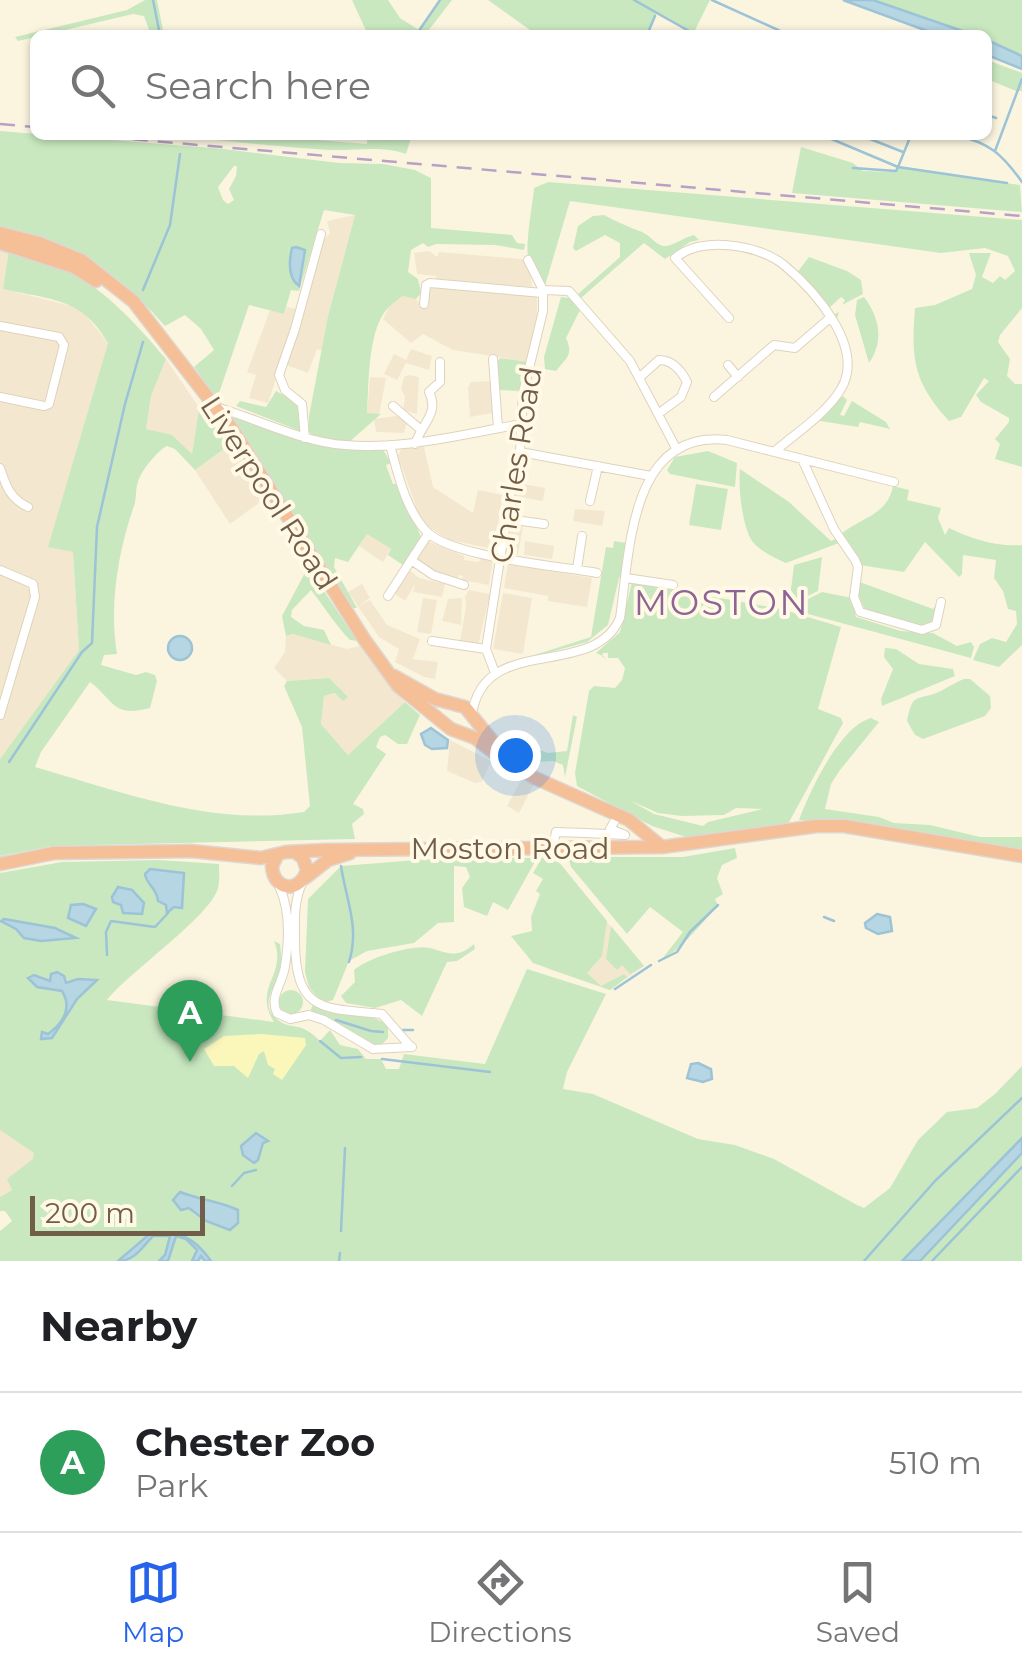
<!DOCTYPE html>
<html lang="en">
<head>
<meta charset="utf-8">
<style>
  :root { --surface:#fff; --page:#f2f2f2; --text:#202124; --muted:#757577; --line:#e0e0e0; --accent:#2563eb }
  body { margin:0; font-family:Montserrat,sans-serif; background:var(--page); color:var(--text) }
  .scale { position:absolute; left:30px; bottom:25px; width:175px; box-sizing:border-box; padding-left:10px; border:5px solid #725e48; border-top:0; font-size:28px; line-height:35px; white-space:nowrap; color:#725e48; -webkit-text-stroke:8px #fff9e6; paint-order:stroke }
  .you { position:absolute; left:515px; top:755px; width:35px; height:35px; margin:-25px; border:8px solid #fff; border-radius:50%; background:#1a73e8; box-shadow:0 0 0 15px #1a73e833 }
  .badge { display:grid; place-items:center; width:65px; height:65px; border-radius:50%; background:var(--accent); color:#fff; font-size:32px; font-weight:700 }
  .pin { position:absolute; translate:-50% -82px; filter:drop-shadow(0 2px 5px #0008) }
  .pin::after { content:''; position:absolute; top:52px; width:35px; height:30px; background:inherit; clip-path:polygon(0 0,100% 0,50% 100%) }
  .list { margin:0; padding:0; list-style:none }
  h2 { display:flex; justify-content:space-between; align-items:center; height:130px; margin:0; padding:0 40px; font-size:42px }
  h2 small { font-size:32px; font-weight:400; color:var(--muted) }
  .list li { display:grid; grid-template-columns:65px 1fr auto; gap:30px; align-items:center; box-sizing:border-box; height:140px; padding:0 40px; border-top:2px solid var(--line) }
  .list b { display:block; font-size:38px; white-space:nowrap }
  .list p { margin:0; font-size:32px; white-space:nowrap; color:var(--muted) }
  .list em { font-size:32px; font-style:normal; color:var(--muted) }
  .icon { flex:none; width:55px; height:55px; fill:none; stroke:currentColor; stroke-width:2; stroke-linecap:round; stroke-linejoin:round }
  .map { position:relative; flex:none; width:1022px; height:1261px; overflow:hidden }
  .search { position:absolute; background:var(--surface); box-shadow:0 2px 8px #0004; left:30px; right:30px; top:30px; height:110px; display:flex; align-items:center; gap:25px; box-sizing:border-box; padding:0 35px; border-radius:15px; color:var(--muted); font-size:38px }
  .sheet { height:270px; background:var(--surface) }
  nav { display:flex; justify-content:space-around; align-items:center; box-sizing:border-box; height:140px; border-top:2px solid var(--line); background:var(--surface); font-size:28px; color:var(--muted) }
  nav a { display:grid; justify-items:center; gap:5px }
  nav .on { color:var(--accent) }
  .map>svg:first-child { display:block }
</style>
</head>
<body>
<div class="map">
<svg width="1022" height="1261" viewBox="0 0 1022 1261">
  <rect width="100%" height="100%" fill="#fbf5e0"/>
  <path fill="#f3e8cf" d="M355 215 328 316 323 351 317 349 308 373 286 365 321 242 330 233 327 221Z
    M0 247 9 249 3 289 80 308 108 343 49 546 73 552 79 650 0 759Z
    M429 251 437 257 439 252 522 259 530 269 532 287 436 280V276L417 274 414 253Z
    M432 287 537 295V327L529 362 453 350 423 334 411 343 383 319 390 305 401 296 415 298 425 309 428 289Z
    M287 307 297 309 296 318 268 403 249 398 256 375 247 372 270 310 284 314Z
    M411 349 432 356 429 370 406 363 397 380 384 374 394 354 406 360Z
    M166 359 200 409 192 454 146 429 151 396Z
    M409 375 419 377 417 414 403 410 405 397 401 388 404 377Z
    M370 377 386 378 379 415 367 414Z
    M491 381 493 413 470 417 468 387 471 382Z
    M396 416 408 419 404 433 376 432 374 419Z
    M231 444 267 497 230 524 195 470Z
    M424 447 433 487 473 513 478 490 503 495 494 549 449 540 427 526 419 515 398 456 402 448Z
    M518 483 545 488 543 501 515 496Z
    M575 509 605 511 602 526 573 521Z
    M509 525 523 527 518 555 507 553 504 549Z
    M367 533 391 549 383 562 359 546Z
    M427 541 464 556V560L479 562 480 558 493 560 489 585 462 580 463 576 459 575 457 579 438 575 415 562Z
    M525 541 554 546 552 559 524 555Z
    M508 564 592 578 587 607 548 601V596L504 588Z
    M411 571 419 578 445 584 442 597 413 592 415 584 405 601 395 594 394 589 405 573Z
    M362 584 370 598 359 606 370 600 387 625 420 639 413 659 438 662 435 679 424 677 395 662 399 649 379 637 348 592Z
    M469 590 490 594 478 646 460 642 466 606 465 597Z
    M503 593 532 598 523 654 493 649Z
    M423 598 437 600 431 634 417 632Z
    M462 598 461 625 442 621 448 599Z
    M293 634 347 649 360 646 405 702 348 755 321 724 324 696 336 693 329 678 287 681 274 668 285 652 286 636Z
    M450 740 491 761 482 782 475 783 447 771Z
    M522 778 534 784 519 813 507 806Z
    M581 891 644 966 610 990 548 969Z
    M0 1130 38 1155 13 1190 0 1197Z"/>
  <path fill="#c9e8c0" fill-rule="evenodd" d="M145 0H157L164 35H151L144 16 133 14 18 41 15 37 127 10Z
    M352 0H388L400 18 419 30 440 0H452L425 35H368Z
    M488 0H710L693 34 656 14 647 35H537Z
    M873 0H1022V56L987 40V35H974Z
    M987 60 1022 73V91H1016L987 79Z
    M0 131 224 149 339 163 383 164 415 170 431 178V228L512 235 517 243 525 244 524 250 495 245 436 244 428 247 423 243 411 250 408 272 418 279 421 293 416 299 402 296C398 300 394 302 390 306 367 326 369 385 367 413L381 414 348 443 314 436 309 432V416L328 316 355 215 324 210 299 291 291 290 284 314 249 305 217 399 194 367 214 350 201 329 185 315 165 326C109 264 80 248 0 227ZM234 166H237L236 176 229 189 234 200 228 204 223 200 218 187Z
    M168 135H256L367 144V135H412L406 154C382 145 355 151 330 150 276 147 222 140 168 135Z
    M801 147 853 163 863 171 895 172 898 167 1020 185 1022 212 792 193Z
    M548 182 1022 220V308L1000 335 998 342 1010 359 1007 376 1015 384H1022V467L995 459 1000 444 995 439 1009 422V418L981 402 976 395 989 381 984 378 961 417 949 421C913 382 911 359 915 308L935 305 972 289 976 275 969 253H991L982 277 993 283 1000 276 1005 280 1015 271 1008 256 985 248 941 253 570 201 544 289C540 275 534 272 529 261 524 248 533 203 534 188Z
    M604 215C617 222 629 227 642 232 650 235 655 244 663 246 673 247 684 237 694 235L699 240 690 242 665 259 644 243 581 298 578 294 620 257V243L605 235 576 251 573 248 578 226 593 216Z
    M9 249C28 256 50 261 68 271 108 292 137 325 166 359L151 396 146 429 172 435 192 454 199 410 231 444 195 470 175 449 167 446C157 451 141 471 138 482 135 490 137 498 134 506 118 552 109 605 117 654L104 655 101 665 136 675 146 672 155 675 157 681 150 708C112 718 115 701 90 682L41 752 35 767C122 792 213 827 304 812L310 806 302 727 284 686 287 681 329 678 348 697 343 701 335 693 324 696 321 724 348 755 405 702 420 715 407 744H398L385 735 380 737 376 747 386 754 353 804 363 809 364 814 352 824 355 839 52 846 0 856V759L79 650 73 552 48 547 108 343C82 297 50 300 3 289Z
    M809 257 847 271 861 280 863 294 842 305 845 300 841 297 829 308 835 314 839 312 837 318 796 274Z
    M561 297 570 298 580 310 566 338C574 355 566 358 556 371L545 369 544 357Z
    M864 297C880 318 884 341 869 363L855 315 857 300Z
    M500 358 529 362 523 391 498 390 496 364Z
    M276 391 299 404 300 431 236 406 240 401 266 407Z
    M843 396 847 400 840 415 844 416 852 401 886 422 890 429 860 422 858 427 820 421 819 418Z
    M230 413 276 430 382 448 391 463 386 465 393 484H398L421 537 403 565 388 555 391 549 367 534 348 562 335 558 334 567 357 608H353Z
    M708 451 737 463 735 487 670 474 667 470 675 457Z
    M740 469 789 502 831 541 836 539 839 543 786 563C777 559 758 550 752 541 742 525 738 488 740 469Z
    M696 484 728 489 721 530 689 525Z
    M893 486 909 490 907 500 941 508 938 518 945 535 949 528C971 539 997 547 1022 545V645L999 667 973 660 980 644 992 638 1006 642 1017 624 1016 611 1008 609 1003 591 994 578 996 560 963 555 962 574 959 577 925 542 904 572 860 565 839 536C859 517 887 517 893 486Z
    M614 541 627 543 624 573 619 578 608 625 587 642 500 666 591 637 606 547 613 548Z
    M822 557 818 591 789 605 794 565Z
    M308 567 357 641 350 640C335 625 324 606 311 590L292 610 291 617 304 626 324 630 331 645 293 634 286 636 282 616Z
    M857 581 933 609 937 604 932 624 926 628 866 612 858 595Z
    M632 582 781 609 841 627 818 709 841 718 843 723 788 824 686 837 652 826 577 786 575 773 589 691 594 686 615 688 622 680 625 668 618 658H608V653H603L602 657 607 658 596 653 620 632ZM631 801 658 813 682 816 724 815 736 808 763 809 708 822 703 826 654 814Z
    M822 592 852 598 856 617 901 631 933 633 957 646 971 642 974 647 971 658 797 611 804 601Z
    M885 648 896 649 919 664 953 669 955 676 882 706 881 699 893 669 884 657Z
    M964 679H970L990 696 991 708 985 716 923 739 915 735 907 721C913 690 917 702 941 691 948 687 956 682 964 679Z
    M573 715 577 717 565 777 563 765 553 761 538 762 519 751 517 745 521 743 548 753 567 751Z
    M871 718 879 722 840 770 831 784 825 809 879 817 894 823 930 825 980 837H1022V851L847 820H799C809 793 839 727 871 718Z
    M735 848 737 858 722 865 717 878 723 894 715 899 718 905C704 921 680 951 662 959L683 932 650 907 627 934 571 867 568 857H683Z
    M543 856H554L607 921 602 956 587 973 601 986 624 974 627 977 610 990 533 963 511 936 532 931 531 917 540 894 536 891 543 879 533 873Z
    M455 857 537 858 508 910 493 902 487 916 464 907 462 888 470 877 466 867 454 866V922L438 923 414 943 367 951 349 961 333 1000 322 1003 309 987 305 972 308 899 341 866Z
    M159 860 219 864C219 871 220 880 218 888 211 916 129 972 107 1000L274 1022C252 987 288 975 274 941L280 944C281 952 282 960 281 968 277 986 257 1004 278 1020 292 1031 300 1020 320 1041L330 1030 340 1045 358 1049 366 1059H381L386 1069H399L404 1054 485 1064 527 969 606 994 567 1072 563 1089 593 1094 698 1139 735 1145 774 1159 857 1205 864 1208 890 1188 918 1140 947 1112 977 1108 995 1094 1022 1066V1138L902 1261H0V1231L12 1221 5 1211H0V1197L12 1190 7 1179 33 1159 34 1153 0 1130V873L62 862Z
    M611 926 644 966 630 974 622 965 617 970 606 959Z
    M474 944 475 949 457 961 447 962 422 1016 401 1000 375 1008 346 1003 341 996 355 982 354 970C368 958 412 944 430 948 448 953 457 959 474 944Z
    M279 1002a12 12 0 1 1 24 0a12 12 0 1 1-24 0Z
    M313 1004C336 1019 370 1009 388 1026V1038L382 1044 374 1045 322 1015 310 1012Z
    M1022 1153V1261H920Z"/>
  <path fill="#fbf7bb" d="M261 1034 305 1038 306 1045 282 1080 273 1074 275 1069 268 1065 264 1051 259 1054 248 1078 234 1066H214L204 1049 224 1036Z"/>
  <path fill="#b6d6e4" stroke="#9cc3d6" stroke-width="2.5" d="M843 0H873L974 35H938Z
    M987 40 1022 56V69L987 55Z
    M296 247 305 250 299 286C288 278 289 261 292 248Z
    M168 648a12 12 0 1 1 24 0a12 12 0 1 1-24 0Z
    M431 728 448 740 447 748 432 749 425 745 421 734Z
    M150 869 184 873 182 908 174 907 167 913 166 905 158 901C157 888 146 884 145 874Z
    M118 887 132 890 144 903 142 914 123 913 121 905 113 902 112 897Z
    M83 904 96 909 86 926 68 918 71 905Z
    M877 914 890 917 892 931 878 934 866 928 865 923Z
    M4 919 55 928 76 938 41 941 24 938 16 929 1 921Z
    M57 972 64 976 66 983 78 979 97 980 77 999 52 1038 41 1039 42 1032 48 1034C63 1023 73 1009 62 991L37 987 28 978 34 975 50 981 51 974Z
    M698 1063 711 1069 712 1079 703 1082 687 1078 691 1064Z
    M256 1133 268 1141 263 1143 258 1160 254 1163 243 1155 241 1146Z
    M1022 1138V1153L920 1261H902Z
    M180 1192C200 1200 219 1201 238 1210V1223L230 1230 206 1221 189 1208 181 1210 173 1200Z
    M152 1232C181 1232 194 1237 211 1261H205L201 1256 198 1261H192L197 1250 186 1239 176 1236 168 1261H159L165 1255 170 1236H153C142 1247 135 1261 118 1261Z"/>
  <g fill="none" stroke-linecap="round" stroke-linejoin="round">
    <path stroke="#9cc3d6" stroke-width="2.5" d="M153 0 160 35
      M634 0 696 35
      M712 0 789 35
      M416 35 440 0
      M647 35 655 16
      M987 115 996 118
      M822 135 898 167 911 135
      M860 135 903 152
      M956 135C990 143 1002 154 1022 182
      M385 139V135
      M995 151 1022 79
      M853 168 896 171 898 167 1007 183
      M143 290 170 225 180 154
      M9 762 82 652 92 643 97 527 125 404 143 342
      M341 866C346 900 360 927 349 962
      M824 917 834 921
      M107 955 106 932 111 921 155 927 168 913
      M659 961 677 952 690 932 718 905
      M615 989 651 965
      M336 1020 371 1031 383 1032
      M403 1030H413
      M320 1041 341 1058 361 1057
      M382 1059 490 1072
      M232 1186 244 1173 256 1170
      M341 1231 345 1148
      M339 1261 340 1253
      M864 1261 935 1181 1022 1098
      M932 1261 1022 1167"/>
    <defs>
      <path id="minor" d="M543 290 569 291 630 361 677 450
        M424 304 426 285 430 283 543 293
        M729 318 675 258C702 236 758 244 784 265 814 290 866 347 841 389 826 414 796 433 774 452
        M0 326 59 337 64 345 49 404 44 406 0 397
        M493 359 498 428
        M728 365 738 377
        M639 378 659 360C673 360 681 370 687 382L681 397 658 414
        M714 397 774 345 795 348 831 317
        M393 406 420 429
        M219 408C260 420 302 442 345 445 405 450 463 434 522 424
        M305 438 302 404 285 390 279 375 295 329 321 234
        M415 444C421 425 440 413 429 392L440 382V362
        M390 445C398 474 405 508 426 531 450 557 559 566 597 573
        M520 452 651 476
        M802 459 834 529 855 560 858 567 854 597 860 612 922 630 936 625 941 602
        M0 468C6 485 9 498 28 507
        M590 501 598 466
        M507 519 544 524
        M411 560 433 575 464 585
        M577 569 582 536
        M0 570 33 584 35 597 0 715
        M626 578 673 585
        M388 596 428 534
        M432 641 486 649
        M495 673 486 649 511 489 520 452 523 393 543 311V290L528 260
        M472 715C483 632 593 681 620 618 630 550 630 429 727 440L894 482
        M586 833 625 835 610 829 618 815
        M553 847 556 832 586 833
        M303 881C293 902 295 921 295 943 296 1013 324 1008 382 1014L410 1046
        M279 886C290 909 289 941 285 966 283 983 269 996 277 1013L290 1019 309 1015 324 1020 373 1049 412 1047"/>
      <path id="highway" d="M0 233 39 243 81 260 133 301 233 430 364 639 398 686 451 729 475 738 505 761 535 778 629 820 662 847
        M0 243 74 267 96 281
        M394 676 435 699 465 707 494 743
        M277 856 272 866C273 891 300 894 307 870L303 858 295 852
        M0 864 54 853 191 851 261 858 286 852 326 850 662 847 817 826H844L1022 856
        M305 878 328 860 350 853"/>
    </defs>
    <use href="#minor" stroke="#dfd2bd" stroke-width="10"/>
    <use href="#highway" stroke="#ddd8d3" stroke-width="15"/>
    <use href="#minor" stroke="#fff" stroke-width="8"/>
    <use href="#highway" stroke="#f5bf98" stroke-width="12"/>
    <path stroke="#b9a0c4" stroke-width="2.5" stroke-dasharray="15 10" stroke-linecap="butt" d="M0 124 35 127
      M83 135 1022 216"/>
  </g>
  <g text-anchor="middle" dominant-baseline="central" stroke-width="8" stroke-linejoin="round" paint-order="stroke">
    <g font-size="30" fill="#725e48" stroke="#fff9e6">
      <text transform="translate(516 465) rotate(-81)">Charles Road</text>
      <text transform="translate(269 493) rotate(57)">Liverpool Road</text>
      <text x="510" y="848">Moston Road</text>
    </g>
    <g font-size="35" letter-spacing="2.5" fill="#8d6495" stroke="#fff9e6">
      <text x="722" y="602">MOSTON</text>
    </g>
  </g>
</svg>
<div class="scale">200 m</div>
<div class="you"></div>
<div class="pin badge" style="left:190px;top:1062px;background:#2e9e5b">A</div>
<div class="search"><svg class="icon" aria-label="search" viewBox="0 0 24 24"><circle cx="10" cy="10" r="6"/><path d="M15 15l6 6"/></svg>Search here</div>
</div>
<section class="sheet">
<h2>Nearby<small></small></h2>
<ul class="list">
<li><span class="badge" style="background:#2e9e5b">A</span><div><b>Chester Zoo</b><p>Park</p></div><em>510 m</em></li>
</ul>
</section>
<nav>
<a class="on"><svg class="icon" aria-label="map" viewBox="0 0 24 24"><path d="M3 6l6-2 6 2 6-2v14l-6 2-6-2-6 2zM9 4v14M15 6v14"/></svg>Map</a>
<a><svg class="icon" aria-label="directions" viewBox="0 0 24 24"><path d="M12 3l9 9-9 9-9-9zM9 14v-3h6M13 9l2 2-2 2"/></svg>Directions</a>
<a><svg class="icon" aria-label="saved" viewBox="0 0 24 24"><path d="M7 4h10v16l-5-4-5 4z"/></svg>Saved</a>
</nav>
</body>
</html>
